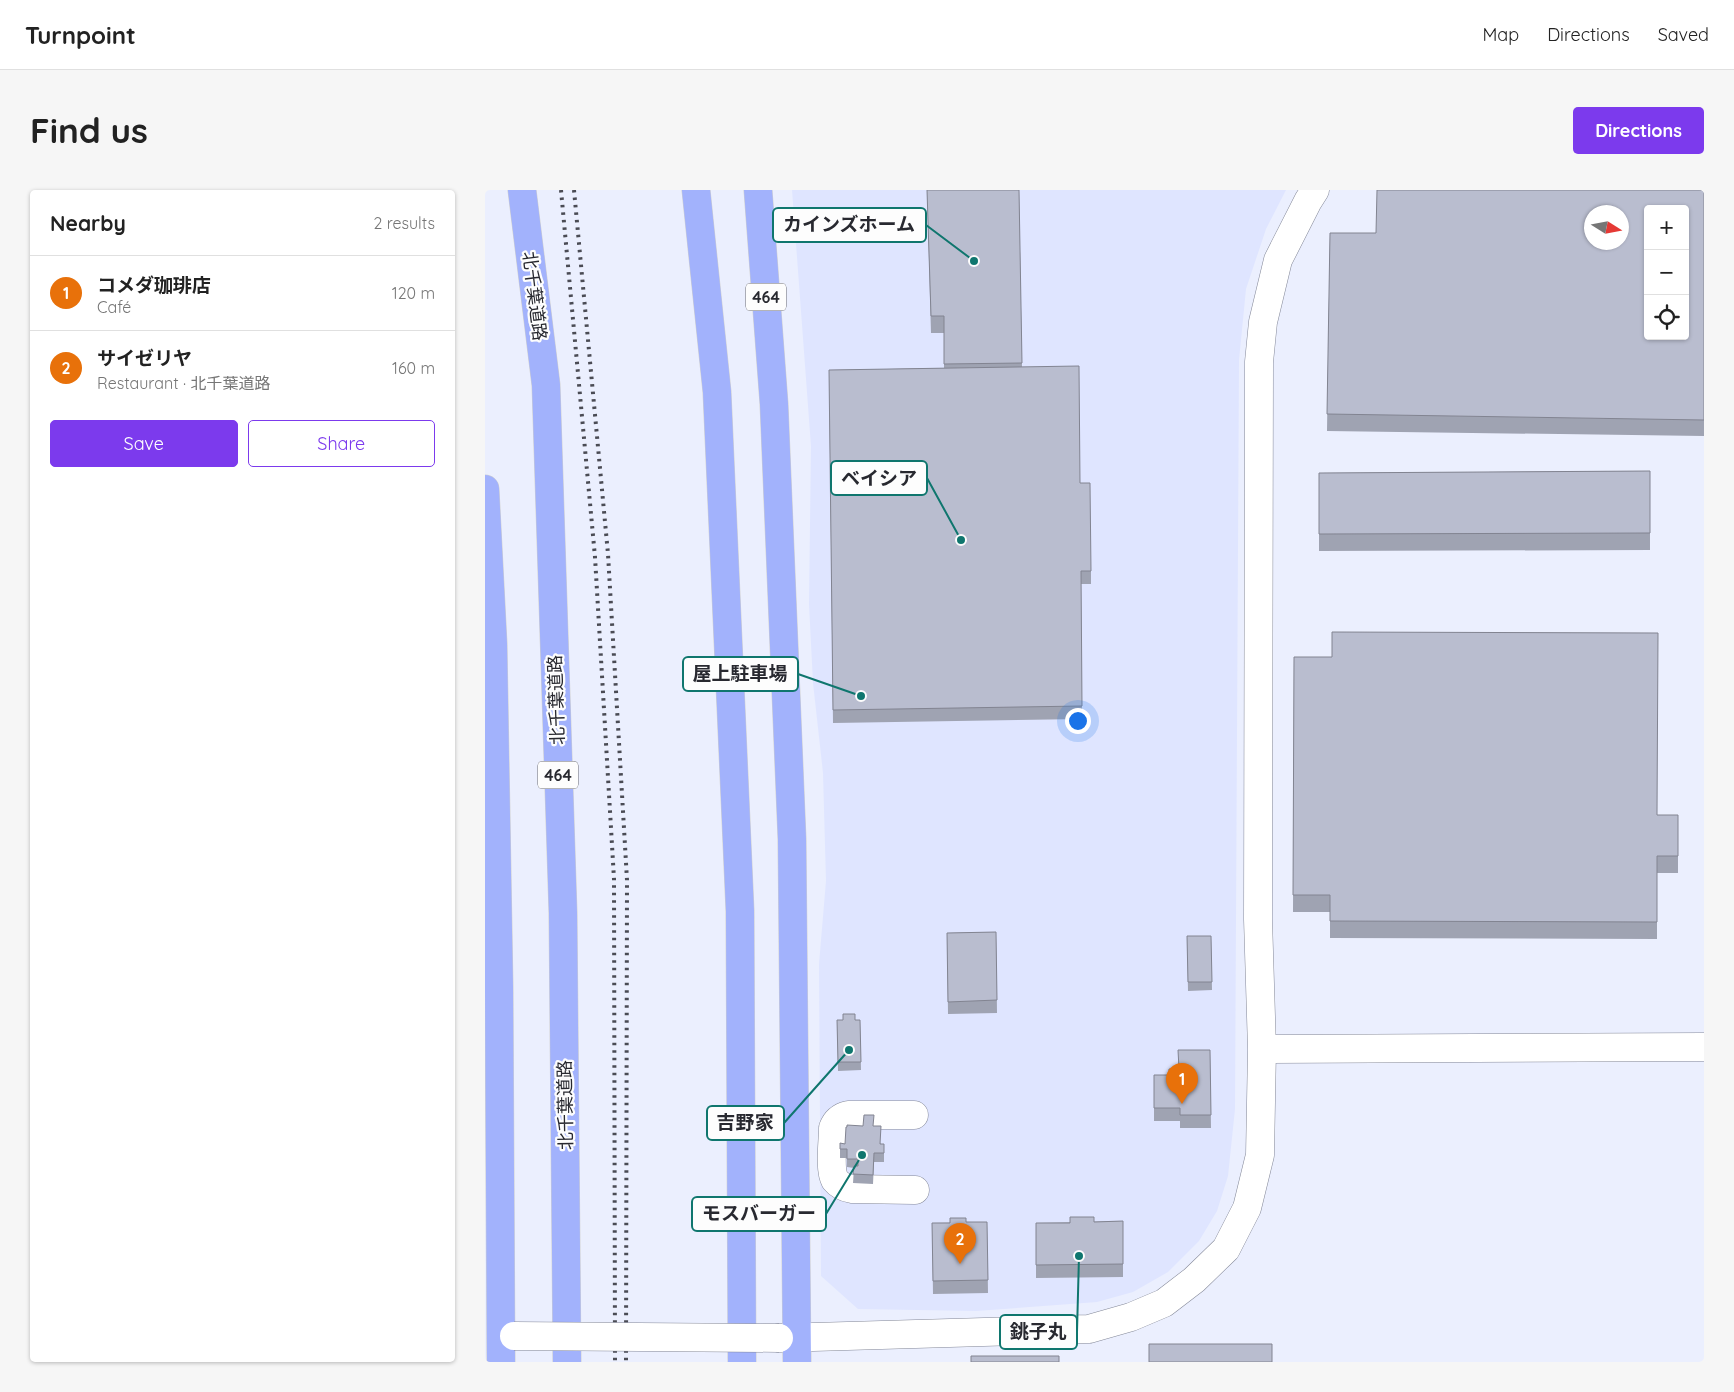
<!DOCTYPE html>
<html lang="en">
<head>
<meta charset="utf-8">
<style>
  :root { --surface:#fff; --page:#f6f6f6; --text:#222; --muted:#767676; --line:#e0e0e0; --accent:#7c3aed }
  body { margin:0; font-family:Quicksand,"Noto Sans JP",sans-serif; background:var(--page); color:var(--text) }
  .controls { position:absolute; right:15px; top:15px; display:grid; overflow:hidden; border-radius:5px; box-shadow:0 1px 4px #0004 }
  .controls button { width:45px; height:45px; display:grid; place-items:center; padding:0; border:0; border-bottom:1px solid var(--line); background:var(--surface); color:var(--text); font:25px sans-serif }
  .compass { position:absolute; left:1099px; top:15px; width:45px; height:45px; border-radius:50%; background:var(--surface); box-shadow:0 1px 4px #0004; rotate:101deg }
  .you { position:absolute; left:592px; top:530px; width:18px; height:18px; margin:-12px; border:4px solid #fff; border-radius:50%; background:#1a73e8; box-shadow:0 0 0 8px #1a73e833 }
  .badge { display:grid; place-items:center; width:32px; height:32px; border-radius:50%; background:var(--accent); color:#fff; font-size:16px; font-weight:700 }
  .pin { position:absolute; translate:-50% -41px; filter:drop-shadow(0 1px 2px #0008) }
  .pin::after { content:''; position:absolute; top:26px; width:18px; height:15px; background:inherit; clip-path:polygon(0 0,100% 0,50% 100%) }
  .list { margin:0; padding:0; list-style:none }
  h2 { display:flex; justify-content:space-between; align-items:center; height:65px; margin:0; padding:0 20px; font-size:21px }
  h2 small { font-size:16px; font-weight:400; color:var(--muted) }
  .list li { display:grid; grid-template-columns:32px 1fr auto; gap:15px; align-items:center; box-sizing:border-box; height:75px; padding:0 20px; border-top:1px solid var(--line) }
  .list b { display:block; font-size:19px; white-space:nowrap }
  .list p { margin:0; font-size:16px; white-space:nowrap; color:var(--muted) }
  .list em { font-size:16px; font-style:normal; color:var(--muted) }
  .actions { display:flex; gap:10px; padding:15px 20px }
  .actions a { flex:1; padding:11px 0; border:1px solid var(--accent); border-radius:5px; text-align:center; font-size:18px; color:var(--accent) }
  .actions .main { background:var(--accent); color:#fff }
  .icon { flex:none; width:28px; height:28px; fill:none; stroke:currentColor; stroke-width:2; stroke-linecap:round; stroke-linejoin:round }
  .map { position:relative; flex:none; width:1219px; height:1172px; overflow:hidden; border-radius:5px }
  header { display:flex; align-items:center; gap:30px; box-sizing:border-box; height:70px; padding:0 25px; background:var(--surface); border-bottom:1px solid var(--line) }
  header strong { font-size:24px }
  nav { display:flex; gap:28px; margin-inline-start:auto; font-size:18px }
  .intro { display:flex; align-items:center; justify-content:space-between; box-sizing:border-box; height:120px; padding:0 30px }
  h1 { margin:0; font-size:35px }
  .button { padding:12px 22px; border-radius:5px; background:var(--accent); color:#fff; font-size:18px; font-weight:700 }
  main { display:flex; gap:30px; padding:0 30px }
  aside { flex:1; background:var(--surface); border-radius:5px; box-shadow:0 1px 4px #0004 }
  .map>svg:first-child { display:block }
</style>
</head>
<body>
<header>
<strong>Turnpoint</strong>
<nav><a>Map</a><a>Directions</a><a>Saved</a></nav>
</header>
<div class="intro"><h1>Find us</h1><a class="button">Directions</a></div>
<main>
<aside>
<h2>Nearby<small>2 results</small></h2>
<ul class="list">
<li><span class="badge" style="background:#e8710a">1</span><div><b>コメダ珈琲店</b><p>Café</p></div><em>120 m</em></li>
<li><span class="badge" style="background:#e8710a">2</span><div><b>サイゼリヤ</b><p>Restaurant · 北千葉道路</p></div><em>160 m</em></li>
</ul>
<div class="actions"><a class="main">Save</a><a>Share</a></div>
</aside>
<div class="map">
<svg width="1219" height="1172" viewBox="0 0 1219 1172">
  <rect width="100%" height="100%" fill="#ebeffe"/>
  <path fill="#dfe5ff" d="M307 0H801L781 39 761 99 754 170 750 919 743 986 732 1021 714 1051 683 1082 648 1102 612 1112 491 1121 373 1119 336 1086 334 774 341 691 338 583 328 493 324 414 326 256Z"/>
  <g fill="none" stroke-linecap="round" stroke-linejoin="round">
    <defs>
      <path id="minor" d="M777 859 1219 857
        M429 925H363C355 927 351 930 348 938 348 951 344 979 350 990 354 995 361 998 367 999L430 1000
        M294 1148 604 1139 646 1127 679 1113 709 1090 741 1059 762 1018 775 965 777 859 773 729 774 172 778 132 793 70 823 11 830 0"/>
      <path id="highway" d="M37 0 61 195 78 723 82 1172
        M211 0 232 202 255 721 257 1172
        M273 0 289 214 307 649 312 1172
        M0 299 8 454 14 798 16 1172"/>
    </defs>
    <use href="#minor" stroke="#848898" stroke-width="29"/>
    <use href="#highway" stroke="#d0d0d1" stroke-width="29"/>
    <use href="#minor" stroke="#fff" stroke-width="28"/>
    <use href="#highway" stroke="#a2b2fc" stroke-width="28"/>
    <path stroke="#4a4b54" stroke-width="4" stroke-dasharray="2.5 5" stroke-linecap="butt" d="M76 0 110 367 129 689 130 1172
      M89 0 123 364 142 690 141 1172"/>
    <defs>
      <path id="minor-bridge" d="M29 1146 294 1148"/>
    </defs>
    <use href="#minor-bridge" stroke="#848898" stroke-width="29" stroke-linecap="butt"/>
    <use href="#minor-bridge" stroke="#fff" stroke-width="28"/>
  </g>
  <path fill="#9fa3b2" d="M442 0H534L537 177 595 293 606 381V394H596L597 529 348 533 344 180 459 178V143H446Z
    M1219 0V246L842 241 845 43H891Z
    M1165 281V360L834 361V283Z
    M809 467 1172 625H1193V683H1172V749L845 748V722H808Z
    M511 742 512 823 463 824 462 743Z
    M702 746H726L727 800 703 801Z
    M352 830H375L376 880 353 881Z
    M725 860 726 938H695V931H669V885H684Z
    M389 936 399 963V972H389L388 994 368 993 369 978 362 977V968H355V953L360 954Z
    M638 1031V1087L551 1088V1033Z
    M502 1032 503 1103 448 1104 447 1033Z"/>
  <path fill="#b9bdcf" stroke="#828491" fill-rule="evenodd" d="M442 0H534L537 173 459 174V126H446Z
    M892 0H1219V230L842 224 845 43H891ZM1163 19H1200V146H1163ZM1106 22H1136V52H1106Z
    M594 176 595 293H605L606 381H596L597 516 348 520 344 180Z
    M1165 281V343L834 344V283Z
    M847 442 1173 443 1172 625H1193V666H1172V732L845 731V705H808L809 467H847Z
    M511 742 512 810 463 812 462 743Z
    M702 746H726L727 792H703Z
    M358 824H370V830H375L376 872H353L352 830H358Z
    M693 860H725L726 925H695V918H669V885H684V879H694Z
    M379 925H389L388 936H396L395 954H399V963H389L388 985 368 984 369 976H373V969H362V959H355V953L360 954 361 937H362V935L378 936Z
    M585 1027H609V1032L638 1031V1074L551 1075V1033H585Z
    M465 1028H481V1032H502L503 1090 448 1091 447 1033H465Z
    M664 1154H787V1172H664Z
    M486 1166H574V1172H486Z"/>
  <g text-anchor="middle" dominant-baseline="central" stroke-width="4.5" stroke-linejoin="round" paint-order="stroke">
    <g fill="#fdfdfd" stroke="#68696e" stroke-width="1">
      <rect x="261" y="93.5" width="40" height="27" rx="4"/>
      <rect x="53" y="571.5" width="40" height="27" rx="4"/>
    </g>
    <g font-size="16" font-weight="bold" fill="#282930">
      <text x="281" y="107">464</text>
      <text x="73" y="585">464</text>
    </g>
    <g font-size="18" fill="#282930" stroke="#fdfdfd">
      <text transform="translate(50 106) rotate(83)">北千葉道路</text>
      <text transform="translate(71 510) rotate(-92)">北千葉道路</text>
      <text transform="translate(80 915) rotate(-91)">北千葉道路</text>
    </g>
  </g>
  <path fill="none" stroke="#0f766e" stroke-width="2" d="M489 71L441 35M476 350L442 288M376 506L313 484M364 860L299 933M377 965L341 1024M594 1066L592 1142"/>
  <g fill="#0f766e" stroke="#fdfdfd" stroke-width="2">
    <circle cx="489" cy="71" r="5"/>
    <circle cx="476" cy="350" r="5"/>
    <circle cx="376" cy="506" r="5"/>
    <circle cx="364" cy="860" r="5"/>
    <circle cx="377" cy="965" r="5"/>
    <circle cx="594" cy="1066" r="5"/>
  </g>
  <g fill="#fdfdfd" stroke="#0f766e" stroke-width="2">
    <rect x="288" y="18" width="153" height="34" rx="5"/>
    <rect x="346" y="271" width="96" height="34" rx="5"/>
    <rect x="198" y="467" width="115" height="34" rx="5"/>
    <rect x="222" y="916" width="77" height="34" rx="5"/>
    <rect x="207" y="1007" width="134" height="34" rx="5"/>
    <rect x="515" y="1125" width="77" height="34" rx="5"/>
  </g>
  <g font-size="19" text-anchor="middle" font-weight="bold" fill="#282930">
    <text x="364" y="41">カインズホーム</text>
    <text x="394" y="295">ベイシア</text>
    <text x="255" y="490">屋上駐車場</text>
    <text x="260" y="939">吉野家</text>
    <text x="274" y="1030">モスバーガー</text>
    <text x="553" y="1148">銚子丸</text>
  </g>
</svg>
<div class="controls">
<button>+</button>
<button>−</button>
<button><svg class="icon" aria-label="locate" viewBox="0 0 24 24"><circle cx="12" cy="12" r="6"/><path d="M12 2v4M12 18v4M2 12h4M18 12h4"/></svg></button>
</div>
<svg class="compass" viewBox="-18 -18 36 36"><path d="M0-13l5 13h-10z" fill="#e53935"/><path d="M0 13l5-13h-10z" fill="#767676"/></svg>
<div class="you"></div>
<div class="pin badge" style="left:697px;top:914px;background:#e8710a">1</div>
<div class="pin badge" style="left:475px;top:1074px;background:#e8710a">2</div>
</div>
</main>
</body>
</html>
